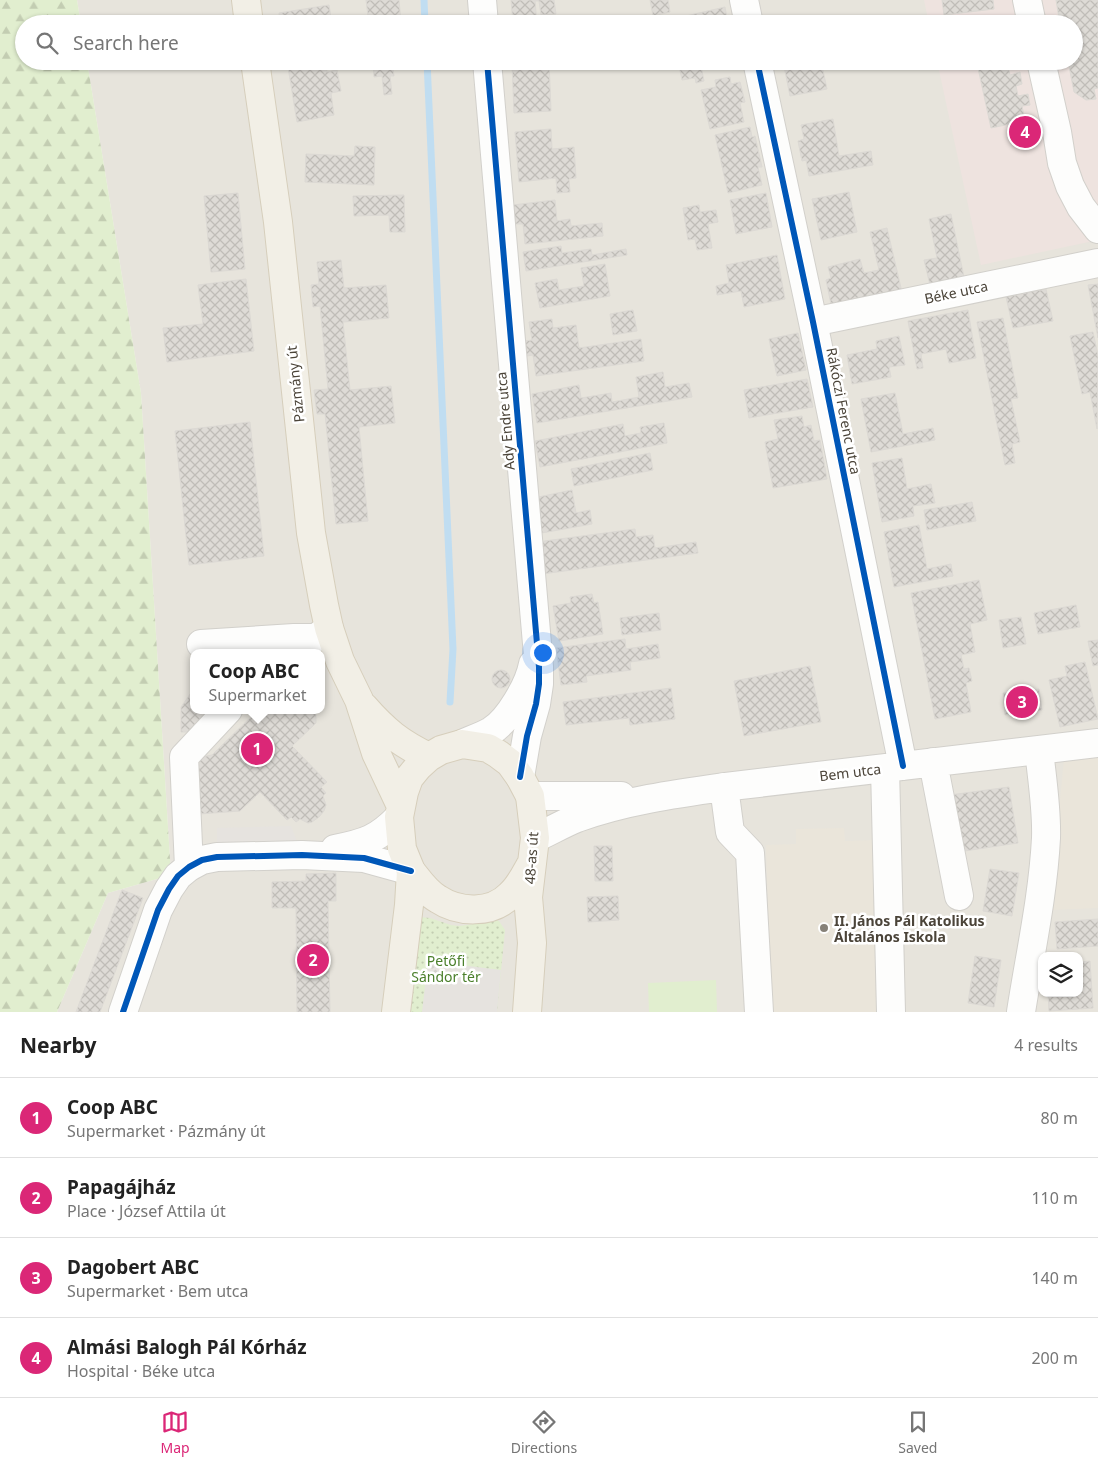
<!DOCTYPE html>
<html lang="en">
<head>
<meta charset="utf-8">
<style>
  :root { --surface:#fff; --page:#f6f6f6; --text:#222; --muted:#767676; --line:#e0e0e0; --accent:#db2777 }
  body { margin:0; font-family:"Noto Sans",sans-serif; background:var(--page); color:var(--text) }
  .controls { position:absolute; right:15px; bottom:15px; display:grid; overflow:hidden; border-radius:10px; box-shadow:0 1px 4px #0004 }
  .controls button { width:45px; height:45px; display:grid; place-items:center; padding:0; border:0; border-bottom:1px solid var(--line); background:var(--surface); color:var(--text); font:25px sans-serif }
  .you { position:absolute; left:542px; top:652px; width:18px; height:18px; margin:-12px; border:4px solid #fff; border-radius:50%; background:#1a73e8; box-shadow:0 0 0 8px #1a73e833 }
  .badge { display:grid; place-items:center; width:32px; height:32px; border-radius:50%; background:var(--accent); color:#fff; font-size:16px; font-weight:700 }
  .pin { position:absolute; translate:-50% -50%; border:2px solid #fff; box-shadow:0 1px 5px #0006 }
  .popup { position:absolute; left:190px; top:649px; width:135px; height:65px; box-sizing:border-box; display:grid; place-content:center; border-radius:10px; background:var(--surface); filter:drop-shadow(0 1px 4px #0005); font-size:16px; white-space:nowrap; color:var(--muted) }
  .popup b { font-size:19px; color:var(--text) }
  .popup::after { content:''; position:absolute; left:50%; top:100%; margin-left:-10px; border:10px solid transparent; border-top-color:var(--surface) }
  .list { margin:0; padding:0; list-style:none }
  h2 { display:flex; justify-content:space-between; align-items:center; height:65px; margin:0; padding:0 20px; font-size:21px }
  h2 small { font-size:16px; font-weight:400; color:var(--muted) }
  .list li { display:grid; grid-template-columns:32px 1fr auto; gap:15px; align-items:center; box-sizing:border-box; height:80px; padding:0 20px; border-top:1px solid var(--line) }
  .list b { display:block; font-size:19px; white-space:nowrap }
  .list p { margin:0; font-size:16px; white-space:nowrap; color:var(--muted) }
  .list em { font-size:16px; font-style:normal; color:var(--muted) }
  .icon { flex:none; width:28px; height:28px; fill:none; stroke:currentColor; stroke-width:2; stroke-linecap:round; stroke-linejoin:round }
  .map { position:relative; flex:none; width:1098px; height:1012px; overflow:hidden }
  .search { position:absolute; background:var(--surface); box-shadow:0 1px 4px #0004; left:15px; right:15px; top:15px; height:55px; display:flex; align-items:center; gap:12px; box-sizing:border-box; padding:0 18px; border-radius:28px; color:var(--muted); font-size:19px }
  .sheet { height:385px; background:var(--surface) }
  nav { display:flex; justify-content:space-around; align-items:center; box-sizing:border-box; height:70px; border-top:1px solid var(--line); background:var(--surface); font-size:14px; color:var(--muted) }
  nav a { display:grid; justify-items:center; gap:2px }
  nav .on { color:var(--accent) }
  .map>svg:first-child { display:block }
</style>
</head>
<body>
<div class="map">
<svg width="1098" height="1012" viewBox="0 0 1098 1012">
  <defs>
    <pattern id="forest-firs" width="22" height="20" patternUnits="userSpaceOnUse" patternTransform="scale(1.25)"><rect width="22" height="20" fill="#e1eecf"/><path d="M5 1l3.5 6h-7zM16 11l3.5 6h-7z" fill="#c3cdb2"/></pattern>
    <pattern id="park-dots" width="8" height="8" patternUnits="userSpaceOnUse" patternTransform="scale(1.25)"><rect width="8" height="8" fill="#e1eecf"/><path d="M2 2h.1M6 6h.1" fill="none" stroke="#c3cdb2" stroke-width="1.8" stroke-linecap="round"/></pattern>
    <pattern id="building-cross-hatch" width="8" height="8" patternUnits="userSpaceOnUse" patternTransform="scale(1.25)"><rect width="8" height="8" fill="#dedbd6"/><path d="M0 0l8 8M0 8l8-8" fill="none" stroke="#c0bdb8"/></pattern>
  </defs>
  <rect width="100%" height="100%" fill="#f4f2ee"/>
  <path fill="#e7e4dc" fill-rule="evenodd" d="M77 0H1098V1012H57L108 893 171 875 141 393 87 61H1074V24H81ZM193 653H321V710H193ZM1042 956H1079V993H1042Z"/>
  <path fill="#eae5da" d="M1098 752V908L1050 910 1064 757Z
    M844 828 845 841 877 840 882 1012H771L766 845 796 844V829Z"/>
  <path fill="#eee3df" d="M924 0H1098V240L981 265 937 61H1074V24H929Z"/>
  <path fill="#e1eecf" d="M716 980 717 1012H649L648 983Z"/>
  <path fill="url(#forest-firs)" d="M0 0H77L81 24H24V61H87L141 393 171 875 108 893 57 1012H0Z"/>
  <path fill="url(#park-dots)" d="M419 917 430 918 451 925 459 926 481 923 492 918 499 921 505 930 497 1012H394Z"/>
  <path fill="#e6e3df" d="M291 826 302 855 217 857V828Z
    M428 961 501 970 497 1012H422Z"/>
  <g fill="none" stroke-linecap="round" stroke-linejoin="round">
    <path stroke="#c0ddf1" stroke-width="7" d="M424 0 425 24
      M427 61 453 649 450 702"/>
  </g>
  <path fill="url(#building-cross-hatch)" stroke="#dcd9d4" d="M366 0H399L401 22 411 21V24H369Z
    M511 0H554L556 14 541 15 539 1H535L537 24H513Z
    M650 0H668L670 12 653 16Z
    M942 0H993L994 9 944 15Z
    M1056 0H1098V88L1094 89 1096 99 1086 100 1074 92 1068 61H1074V24H1060Z
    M329 5 332 24H280L279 13Z
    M725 7 728 24H688L686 16Z
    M831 16 832 24H787Z
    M287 61H325L327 72 337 70 341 91 331 93 334 115 297 122Z
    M373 61H392L394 76H390L392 94 384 95 382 76 374 77Z
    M549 61 551 111 514 113 512 63Z
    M678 61H700L704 81 696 83 695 78 682 80Z
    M783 61H821L827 89 790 96Z
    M1007 62 1010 75 1020 72 1022 84 1016 86 1018 96 1028 94 1030 105 1022 106 1025 121 991 128 978 68Z
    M730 77 731 84 740 82 745 102 740 103 744 122 710 129 701 90 716 87 715 80Z
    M833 119 839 156 871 151 873 165 809 176 806 160 802 161 798 141 804 139 801 125Z
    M750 127 752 137 755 136 762 167H758L762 185 728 193 715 135Z
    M551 129 552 149 574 147 576 178 569 179 570 192 557 193 556 178 519 182 515 132Z
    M355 146 375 147 374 185 305 182 306 154 354 156Z
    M849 192 857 232 821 240 812 199Z
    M238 193 245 269 211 272 204 196Z
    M766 193 772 227 736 234 730 200Z
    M404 195 405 232H390L389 215 354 216 353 196Z
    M555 200 557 221 570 219 571 226 602 223 603 236 525 244 523 224H515L513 205Z
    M699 205 700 212 716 210 718 222 708 224 712 248 697 250 695 239 688 240 683 208Z
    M951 214 964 277 930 285 924 260 937 258 929 219Z
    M887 228 902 292 832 309 826 280 831 278 828 267 860 259 864 273 879 270 870 232Z
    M561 246 562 253 591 249 592 255 626 249 627 255 526 271 523 252Z
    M777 255 785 299 744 307 741 291 717 295 716 286 729 283 726 265Z
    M341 260 344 288 386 285 389 318 343 322 350 390 391 386 395 423 359 427 368 521 336 524 325 414H317L314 390 328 389 320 306 313 307 311 285 319 284 317 262Z
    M605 264 610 296 540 308 535 283 557 279 559 290 584 286 581 268Z
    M246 279 254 351 167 362 163 328 203 324 198 285Z
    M1098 284V338L1088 285Z
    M1046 289 1053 321 1013 328 1006 297Z
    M633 310 637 331 613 335 610 314Z
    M968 310 976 358 949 363 946 349 921 354 923 368 917 369 908 321Z
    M1003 318 1018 398 1011 399 1020 442 1012 444 1015 463 1005 465 977 322Z
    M552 319 553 328 576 325 579 348 641 339 644 361 536 376 533 355 527 356 525 341 532 340 529 322Z
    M1093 332 1098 355 1097 429 1090 392 1082 394 1070 336Z
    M798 333 806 370 777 376 769 339Z
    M899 336 905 365 889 367 891 377 852 384 847 355 877 349 876 341Z
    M663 372 665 387 689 383 692 397 537 423 532 394 579 385 581 398 611 393 612 402 639 397 636 377Z
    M807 379 813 407 749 418 744 390Z
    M895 393 903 434 933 428 935 440 871 452 861 399Z
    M802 416 804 427 811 425 814 441 820 440 827 479 773 488 765 442 778 439 774 420Z
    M250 422 264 556 189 565 175 431Z
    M664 423 667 443 540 467 535 441 623 424 625 436 641 433 640 427Z
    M650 453 653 470 574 486 571 469Z
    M902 458 907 489 931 484 935 503 913 506 914 516 882 522 872 463Z
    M572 490 576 513 590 510 592 524 536 534 529 499Z
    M972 502 976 521 927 530 924 510Z
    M919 525 927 569 951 564 953 576 894 587 884 532Z
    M635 529 636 537 653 535 655 548 696 542 698 553 542 574 537 542Z
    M979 580 987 620 970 624 975 652 961 655 964 669 969 668 972 681 966 683 971 712 935 719 911 593Z
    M592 594 594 603 598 602 603 634 559 641 553 606 571 603 570 597Z
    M1076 605 1080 627 1038 634 1034 613Z
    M659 613 661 630 622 635 620 618Z
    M1021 617 1026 644 1003 648 999 620Z
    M625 639 626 649 658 644 660 658 630 662 631 670 586 676 587 682 561 685 556 648Z
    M1098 640V665L1093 666 1088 641Z
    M1085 662 1098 719 1060 727 1049 680 1067 676 1065 666Z
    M810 666 821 722 744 736 734 681Z
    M492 679a9 9 0 1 1 18 0a9 9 0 1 1-18 0Z
    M671 688 675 719 630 725 629 718 566 725 563 702Z
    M1039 689 1042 710 1005 715 1003 693Z
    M193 690V710H204L202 713V732H181V707Z
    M258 710H316V723L292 746 327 782 321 787 326 793 323 796 326 805 324 811 319 817 312 822 308 823 300 819 296 822 291 817 287 820 260 792 240 811 199 814 191 759 212 755Z
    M1009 787 1018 843 958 852 950 795Z
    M594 846H612L613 881H595Z
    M990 869 1019 873 1012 916 983 911Z
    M336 873V901H328L330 1012H297L296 908H272V882L306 881V874Z
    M122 890 143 898 100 1012H76Z
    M618 896 619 920 588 922 587 897Z
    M1098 919V946L1057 949 1055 922Z
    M975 956 1001 960 994 1007 968 1003Z
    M1090 961 1093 1008 1049 1011 1048 993H1079V962Z"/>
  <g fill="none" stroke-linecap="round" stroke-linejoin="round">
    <defs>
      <path id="minor" d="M482 0 484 24
        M744 0 749 24
        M1027 0 1032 24
        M487 61 539 667V684L536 704 527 736 520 777
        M757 61 813 322 903 766
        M1041 61 1057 132 1062 163 1070 186 1081 207 1098 229
        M813 322 1098 263
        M201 644 294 638H316L329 628
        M462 744C471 740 482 736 491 731 509 720 529 685 533 664
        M933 762 959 896
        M885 768 891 1012
        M724 787 730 832 750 853 759 1012
        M530 796H621
        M535 838C549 832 562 824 577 818 624 801 674 794 724 787L1098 743
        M335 849C365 843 378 839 399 817
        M189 867 184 757 228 710
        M123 1012 158 910 169 889 178 876 189 867 202 860 217 857 302 855 364 858 411 871
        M1021 1012C1030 954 1043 896 1046 838 1047 809 1042 779 1039 750"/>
      <path id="major" d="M246 0 249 24
        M255 61 278 222 311 533 324 605 329 628 340 661 359 700 376 753 401 806
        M364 707C385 731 400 743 429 757
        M411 871C419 881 427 893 438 899 459 913 492 914 510 895 519 887 524 877 530 866
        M396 1012 409 905 411 871 402 849 399 817 404 792 409 778 418 767 429 757 441 750 462 744 488 748 498 754 510 763 520 777 530 796 535 838 528 897 532 943 527 1012"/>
    </defs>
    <use href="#minor" stroke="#d2d0cb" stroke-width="30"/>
    <use href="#major" stroke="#d6cebb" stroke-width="30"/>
    <path stroke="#d3d2cc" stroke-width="3" stroke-dasharray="2.5 2.5" stroke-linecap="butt" d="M429 962 437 974 470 977"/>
    <use href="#minor" stroke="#fdfdfc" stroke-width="28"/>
    <use href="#major" stroke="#f2efe6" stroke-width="28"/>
    <defs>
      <path id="cycleway" d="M487 61 539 667V684L536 704 527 736 520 777
        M757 61 813 322 903 766
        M123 1012 158 910 169 889 178 876 189 867 202 860 217 857 302 855 364 858 411 871"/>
    </defs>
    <use href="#cycleway" stroke="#fff" stroke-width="9"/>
    <use href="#cycleway" stroke="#0057b8" stroke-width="6"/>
  </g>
  <circle fill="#868178" stroke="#fff" stroke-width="2" cx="824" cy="928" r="5"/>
  <g text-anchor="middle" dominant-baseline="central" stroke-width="5" stroke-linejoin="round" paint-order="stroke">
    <g font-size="14" fill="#4b4439" stroke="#fff">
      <text transform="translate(956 292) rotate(-12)">Béke utca</text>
      <text transform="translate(295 384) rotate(-96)">Pázmány út</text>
      <text transform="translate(844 411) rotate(79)">Rákóczi Ferenc utca</text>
      <text transform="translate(505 421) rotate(-95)">Ady Endre utca</text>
      <text transform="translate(850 772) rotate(-7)">Bem utca</text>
      <text transform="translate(531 858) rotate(-86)">48-as út</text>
    </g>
    <g font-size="14" font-weight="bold" fill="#4b4439" stroke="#fff" text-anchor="start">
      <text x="834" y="920">II. János Pál Katolikus<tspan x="834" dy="16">Általános Iskola</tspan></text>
    </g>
    <g font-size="14" fill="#4a7f2a" stroke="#fff">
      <text x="446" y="960">Petőfi<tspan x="446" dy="16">Sándor tér</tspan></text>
    </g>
  </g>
</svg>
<div class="controls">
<button><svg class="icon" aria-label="layers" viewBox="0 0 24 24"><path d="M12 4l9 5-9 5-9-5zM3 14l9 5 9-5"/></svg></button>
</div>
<div class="you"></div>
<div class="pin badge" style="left:257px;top:749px">1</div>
<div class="popup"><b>Coop ABC</b>Supermarket</div>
<div class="pin badge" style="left:313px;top:960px">2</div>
<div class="pin badge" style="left:1022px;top:702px">3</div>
<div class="pin badge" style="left:1025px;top:132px">4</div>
<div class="search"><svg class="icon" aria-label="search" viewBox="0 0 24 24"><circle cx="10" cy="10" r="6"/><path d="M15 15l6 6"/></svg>Search here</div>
</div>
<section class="sheet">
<h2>Nearby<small>4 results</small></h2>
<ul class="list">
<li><span class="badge">1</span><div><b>Coop ABC</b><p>Supermarket · Pázmány út</p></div><em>80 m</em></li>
<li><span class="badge">2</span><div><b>Papagájház</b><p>Place · József Attila út</p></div><em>110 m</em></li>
<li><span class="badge">3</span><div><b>Dagobert ABC</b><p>Supermarket · Bem utca</p></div><em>140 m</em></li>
<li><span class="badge">4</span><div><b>Almási Balogh Pál Kórház</b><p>Hospital · Béke utca</p></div><em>200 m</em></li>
</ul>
</section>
<nav>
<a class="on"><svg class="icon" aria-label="map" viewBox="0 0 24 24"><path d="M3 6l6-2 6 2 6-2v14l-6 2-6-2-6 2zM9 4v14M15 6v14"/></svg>Map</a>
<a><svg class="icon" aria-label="directions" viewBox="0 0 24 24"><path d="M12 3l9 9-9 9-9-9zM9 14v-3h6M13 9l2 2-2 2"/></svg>Directions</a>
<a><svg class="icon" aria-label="saved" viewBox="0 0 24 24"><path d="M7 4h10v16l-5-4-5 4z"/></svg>Saved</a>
</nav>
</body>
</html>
